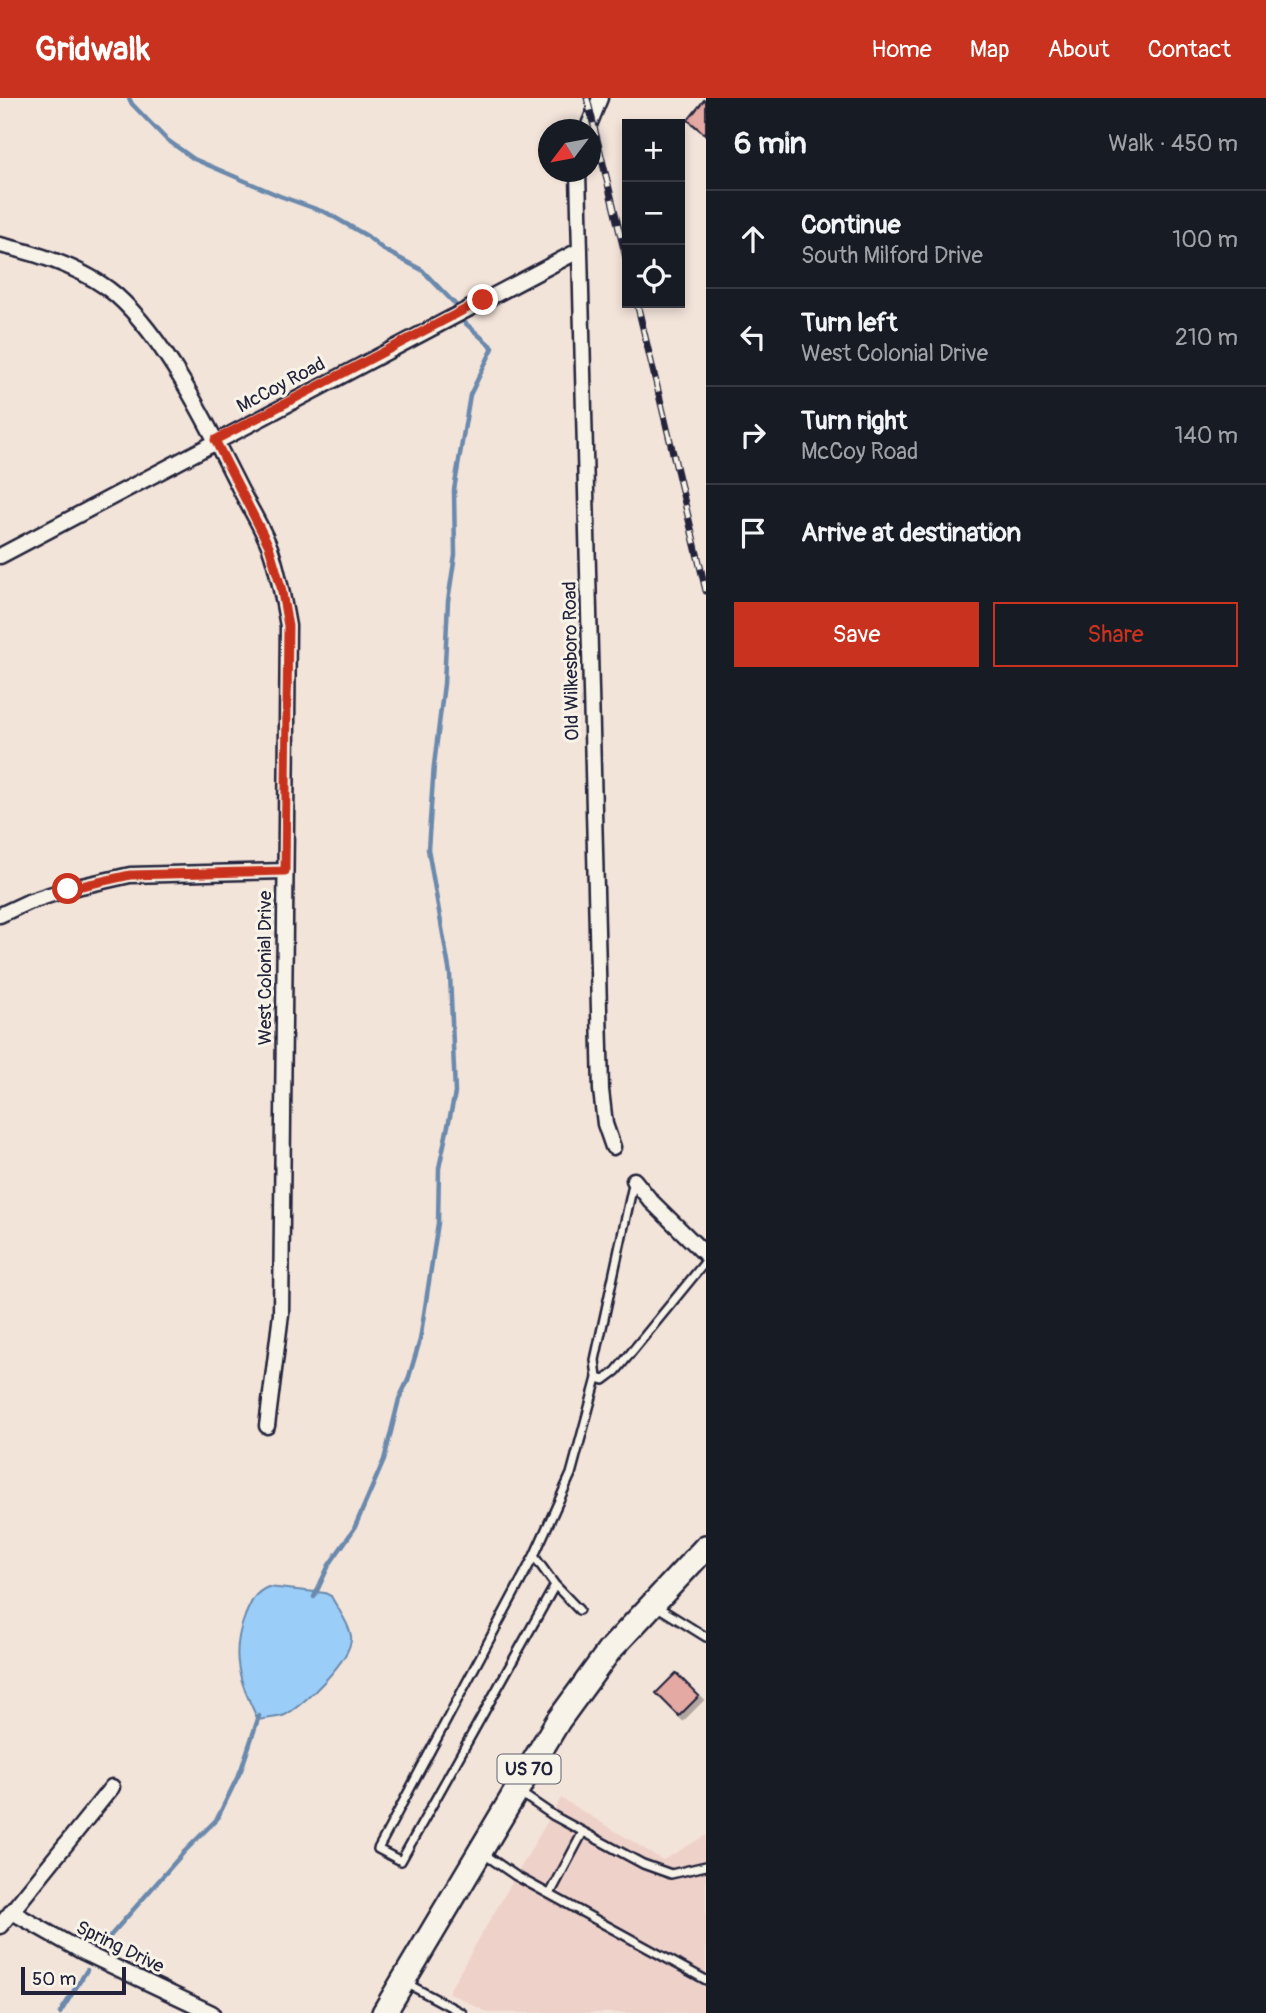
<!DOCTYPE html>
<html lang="en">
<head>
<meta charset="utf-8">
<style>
  :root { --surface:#171b24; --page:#20242c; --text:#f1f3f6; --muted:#9ea1a6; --line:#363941; --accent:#c8321e }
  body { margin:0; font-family:Pangolin,sans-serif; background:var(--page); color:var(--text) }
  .controls { position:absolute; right:21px; top:21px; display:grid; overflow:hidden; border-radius:0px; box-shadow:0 4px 10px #0003 }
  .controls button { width:63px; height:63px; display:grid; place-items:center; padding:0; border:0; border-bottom:2px solid var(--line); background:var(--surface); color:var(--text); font:35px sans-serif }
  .compass { position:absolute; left:538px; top:21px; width:63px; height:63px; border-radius:50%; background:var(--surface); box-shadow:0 4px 10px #0003; rotate:238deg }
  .scale { position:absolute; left:21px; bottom:18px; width:105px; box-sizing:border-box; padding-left:7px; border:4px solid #22223b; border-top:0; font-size:19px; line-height:24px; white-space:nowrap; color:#22223b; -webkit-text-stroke:5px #f7f3e8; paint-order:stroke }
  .stop { position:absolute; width:21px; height:21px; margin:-16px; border:5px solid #c8321e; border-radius:50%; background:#fff }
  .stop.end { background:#c8321e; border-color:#fff; box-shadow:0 2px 7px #0008 }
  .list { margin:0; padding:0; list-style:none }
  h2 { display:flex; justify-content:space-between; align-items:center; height:91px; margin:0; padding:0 28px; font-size:30px }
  h2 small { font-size:23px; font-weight:400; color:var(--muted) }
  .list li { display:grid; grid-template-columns:46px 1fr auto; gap:21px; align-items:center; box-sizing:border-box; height:98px; padding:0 28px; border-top:2px solid var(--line) }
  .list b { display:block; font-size:26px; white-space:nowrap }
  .list p { margin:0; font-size:23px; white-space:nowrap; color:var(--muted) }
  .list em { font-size:23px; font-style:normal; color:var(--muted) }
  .actions { display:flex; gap:14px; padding:21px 28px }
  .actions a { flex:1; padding:16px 0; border:2px solid var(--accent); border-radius:0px; text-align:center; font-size:24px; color:var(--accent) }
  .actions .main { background:var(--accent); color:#fff }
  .icon { flex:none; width:38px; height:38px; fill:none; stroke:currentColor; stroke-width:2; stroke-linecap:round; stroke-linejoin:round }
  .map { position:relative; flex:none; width:706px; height:1915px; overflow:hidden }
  header { display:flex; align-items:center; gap:42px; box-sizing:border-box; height:98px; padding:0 35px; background:var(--accent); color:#fff }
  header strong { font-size:33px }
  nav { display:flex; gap:38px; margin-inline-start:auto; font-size:24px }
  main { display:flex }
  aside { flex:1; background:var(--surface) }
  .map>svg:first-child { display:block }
</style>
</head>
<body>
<header>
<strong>Gridwalk</strong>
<nav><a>Home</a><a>Map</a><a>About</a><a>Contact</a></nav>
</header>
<main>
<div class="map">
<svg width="706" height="1915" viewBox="0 0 706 1915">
  <defs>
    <filter id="shadow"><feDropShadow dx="4" dy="4" stdDeviation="0" flood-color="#0004"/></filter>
  </defs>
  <rect width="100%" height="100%" fill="#f3e4da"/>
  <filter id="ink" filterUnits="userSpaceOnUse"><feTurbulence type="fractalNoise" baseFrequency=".0143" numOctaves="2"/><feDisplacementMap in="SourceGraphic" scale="14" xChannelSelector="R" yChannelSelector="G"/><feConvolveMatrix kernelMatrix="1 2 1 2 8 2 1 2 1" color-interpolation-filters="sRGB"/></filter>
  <g filter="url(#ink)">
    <path fill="#eed2ca" d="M561 1700 663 1762 706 1737V1915H488L448 1894Z"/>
    <path fill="#9acef8" stroke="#6a89ac" stroke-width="2" d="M268 1489 325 1495 331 1498C337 1510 349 1525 351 1538 354 1559 303 1608 285 1617 277 1620 266 1620 258 1622 240 1583 229 1559 245 1518 251 1504 254 1495 268 1489Z"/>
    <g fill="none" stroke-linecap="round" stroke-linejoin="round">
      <path stroke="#6a89ac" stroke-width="4.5" d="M129 0 132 6 166 41 194 61 280 98 327 115 367 138 384 152 422 172 455 206
        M314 1499 329 1467 354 1431 384 1362 399 1301 408 1282 420 1242 438 1125 439 1070 455 995 450 876 428 751 434 667 444 586 448 503 455 457 454 392 470 297 493 250 463 223
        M104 1845 184 1754 217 1721 241 1672 259 1618
        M60 1915 87 1872"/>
    </g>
    <path fill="#e4a9a3" stroke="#22223b" stroke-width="2" filter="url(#shadow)" d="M704 2 706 3V37L688 22Z
      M676 1575 699 1598 679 1618 656 1595Z"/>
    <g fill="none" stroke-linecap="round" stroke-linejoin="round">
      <defs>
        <path id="service" d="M634 1082 595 1262 597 1280 604 1282 616 1273 706 1163
          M534 1458 555 1487 401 1763 378 1751 534 1458 571 1376 597 1280
          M555 1487 579 1512
          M656 1508 706 1539
          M519 1694 554 1718 643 1766 671 1776 706 1768
          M484 1756 516 1778 706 1882
          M550 1796 583 1734
          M406 1885 462 1915"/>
        <path id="minor" d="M587 32 600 0
          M578 74 601 992 605 1026 613 1049
          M0 147C40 156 84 170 116 197 166 241 209 329 239 389 249 409 262 429 270 450 279 475 283 501 288 528L281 1216 267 1328
          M0 458 580 152
          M0 817 28 804 68 791 130 777 285 773
          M634 1082 651 1103 706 1157
          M12 1814 83 1854 212 1915
          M0 1828 112 1689"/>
        <path id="trunk" d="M384 1915 558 1623 609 1553 706 1449"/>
      </defs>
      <use href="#service" stroke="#22223b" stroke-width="12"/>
      <use href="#minor" stroke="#22223b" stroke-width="19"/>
      <use href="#trunk" stroke="#22223b" stroke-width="28"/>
      <use href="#service" stroke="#f7f3e8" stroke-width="7"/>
      <use href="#minor" stroke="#f7f3e8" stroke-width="14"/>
      <use href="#trunk" stroke="#f7f3e8" stroke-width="23"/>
      <defs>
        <path id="rail" d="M587 0 627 164
          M637 205 706 493"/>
      </defs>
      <use href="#rail" stroke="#22223b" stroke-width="7"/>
      <use href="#rail" stroke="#f7f3e8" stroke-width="4.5" stroke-dasharray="13" stroke-linecap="butt"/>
    </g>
  </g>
  <g fill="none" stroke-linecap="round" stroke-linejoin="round" filter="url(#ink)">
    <path stroke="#c8321e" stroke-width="9" d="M68 791 130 777 285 773 288 528 281 489 269 448 215 342 483 202"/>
  </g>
  <g text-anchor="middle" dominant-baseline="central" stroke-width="6" stroke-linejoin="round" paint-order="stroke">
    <rect fill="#f7f3e8" stroke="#62616f" stroke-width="2" x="497.5" y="1656.5" width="63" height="29" rx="5"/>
    <g font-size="18" font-weight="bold" fill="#22223b">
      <text x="529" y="1671">US 70</text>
    </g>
    <g font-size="19" fill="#22223b" stroke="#f7f3e8">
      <text transform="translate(281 287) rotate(-28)">McCoy Road</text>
      <text transform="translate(571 563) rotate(-91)">Old Wilkesboro Road</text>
      <text transform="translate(265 870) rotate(-90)">West Colonial Drive</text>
      <text transform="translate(120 1849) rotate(26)">Spring Drive</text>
    </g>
  </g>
</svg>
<div class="controls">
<button>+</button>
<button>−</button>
<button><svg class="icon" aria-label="locate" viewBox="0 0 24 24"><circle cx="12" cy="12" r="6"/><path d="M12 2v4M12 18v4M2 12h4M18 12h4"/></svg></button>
</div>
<svg class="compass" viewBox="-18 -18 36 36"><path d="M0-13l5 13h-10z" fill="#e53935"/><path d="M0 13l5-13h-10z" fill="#9ea1a6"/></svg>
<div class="scale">50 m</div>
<div class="stop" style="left:68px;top:791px"></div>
<div class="stop end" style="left:483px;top:202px"></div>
</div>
<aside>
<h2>6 min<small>Walk · 450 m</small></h2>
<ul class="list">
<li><svg class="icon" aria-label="ahead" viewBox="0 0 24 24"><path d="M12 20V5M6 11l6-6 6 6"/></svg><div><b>Continue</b><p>South Milford Drive</p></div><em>100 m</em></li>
<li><svg class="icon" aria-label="left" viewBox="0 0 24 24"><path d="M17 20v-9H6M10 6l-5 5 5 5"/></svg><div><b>Turn left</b><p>West Colonial Drive</p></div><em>210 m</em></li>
<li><svg class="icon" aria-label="right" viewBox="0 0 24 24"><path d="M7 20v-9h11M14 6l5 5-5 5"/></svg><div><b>Turn right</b><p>McCoy Road</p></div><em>140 m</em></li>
<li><svg class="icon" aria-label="arrive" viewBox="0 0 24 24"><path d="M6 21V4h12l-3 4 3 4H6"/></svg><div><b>Arrive at destination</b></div></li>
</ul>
<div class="actions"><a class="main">Save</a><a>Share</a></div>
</aside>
</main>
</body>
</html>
